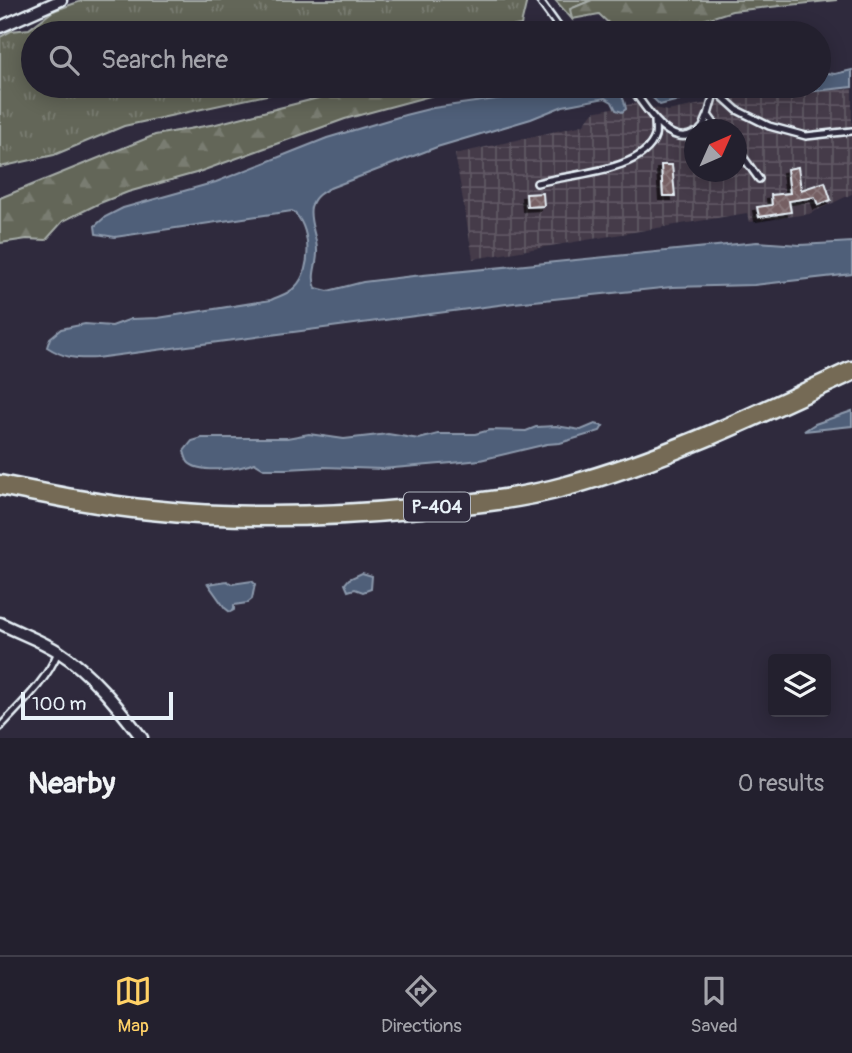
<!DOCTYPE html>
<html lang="en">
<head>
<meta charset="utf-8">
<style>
  :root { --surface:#23202e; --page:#2b2836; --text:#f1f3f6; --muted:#a3a3aa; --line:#403e4a; --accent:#ffd166 }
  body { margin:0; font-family:Pangolin,sans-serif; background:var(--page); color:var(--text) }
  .controls { position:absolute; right:21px; bottom:21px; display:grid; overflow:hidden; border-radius:7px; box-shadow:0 4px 18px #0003 }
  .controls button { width:63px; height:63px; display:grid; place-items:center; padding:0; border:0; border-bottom:2px solid var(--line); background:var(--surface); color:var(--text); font:35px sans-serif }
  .compass { position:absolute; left:684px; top:119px; width:63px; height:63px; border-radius:50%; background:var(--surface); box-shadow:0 4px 18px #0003; rotate:45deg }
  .scale { position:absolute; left:21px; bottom:18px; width:152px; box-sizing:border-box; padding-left:7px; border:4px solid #e8f1f8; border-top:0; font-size:19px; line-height:24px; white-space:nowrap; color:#e8f1f8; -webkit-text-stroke:5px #2f2a3d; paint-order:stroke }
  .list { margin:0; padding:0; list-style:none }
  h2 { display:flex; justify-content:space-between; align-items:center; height:91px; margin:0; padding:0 28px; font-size:30px }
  h2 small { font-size:23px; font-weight:400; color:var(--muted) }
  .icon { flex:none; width:38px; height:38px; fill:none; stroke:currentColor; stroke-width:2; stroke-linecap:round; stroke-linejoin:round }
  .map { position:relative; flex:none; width:852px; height:738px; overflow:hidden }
  .search { position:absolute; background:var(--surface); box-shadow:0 4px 18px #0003; left:21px; right:21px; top:21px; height:77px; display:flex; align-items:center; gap:18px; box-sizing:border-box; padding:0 24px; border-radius:38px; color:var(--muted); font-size:26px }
  .sheet { height:217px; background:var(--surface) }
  nav { display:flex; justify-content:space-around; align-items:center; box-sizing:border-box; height:98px; border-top:2px solid var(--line); background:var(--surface); font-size:19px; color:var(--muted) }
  nav a { display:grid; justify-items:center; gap:4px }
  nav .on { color:var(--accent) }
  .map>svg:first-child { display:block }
</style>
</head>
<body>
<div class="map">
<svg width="852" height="738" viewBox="0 0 852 738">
  <defs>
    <pattern id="industrial-grid" width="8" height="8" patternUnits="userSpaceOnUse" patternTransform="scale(1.75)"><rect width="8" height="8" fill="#443a48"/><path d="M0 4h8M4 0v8" fill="none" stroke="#5f5763"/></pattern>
    <pattern id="grass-tufts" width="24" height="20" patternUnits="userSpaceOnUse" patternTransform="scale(1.75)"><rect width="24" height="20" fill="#636658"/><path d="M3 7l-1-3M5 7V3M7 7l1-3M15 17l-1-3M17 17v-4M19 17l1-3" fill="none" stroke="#797c71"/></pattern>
    <pattern id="forest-firs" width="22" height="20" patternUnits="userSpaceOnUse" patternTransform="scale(1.75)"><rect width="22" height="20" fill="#636658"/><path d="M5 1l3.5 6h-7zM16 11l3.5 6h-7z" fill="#797c71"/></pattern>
    <pattern id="building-cross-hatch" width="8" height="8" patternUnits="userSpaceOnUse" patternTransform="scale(1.75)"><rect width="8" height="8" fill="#745e62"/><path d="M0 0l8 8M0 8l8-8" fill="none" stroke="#887679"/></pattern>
    <filter id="shadow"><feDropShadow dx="-4" dy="4" stdDeviation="0" flood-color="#0009"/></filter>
  </defs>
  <rect width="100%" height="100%" fill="#2f2a3d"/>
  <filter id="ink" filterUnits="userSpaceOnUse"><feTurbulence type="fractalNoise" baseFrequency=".0143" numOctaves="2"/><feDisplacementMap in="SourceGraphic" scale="14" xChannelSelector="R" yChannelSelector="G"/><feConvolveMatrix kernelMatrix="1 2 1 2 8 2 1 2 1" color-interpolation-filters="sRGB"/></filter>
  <g filter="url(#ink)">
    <path fill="url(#industrial-grid)" fill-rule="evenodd" d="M852 89V194L809 214 749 222 747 213 473 259 455 154 583 125 593 112 636 103 667 111 737 97ZM694 130H736V172H694Z"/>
    <path fill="url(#grass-tufts)" stroke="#a6aca8" stroke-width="2" d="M84 0H527L521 25 472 33H362L349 23 346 33H33V86H308L124 126 54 155 0 167V37L11 31 29 29 53 11Z
      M555 0H592L571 9 572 19Z"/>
    <path fill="url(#forest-firs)" stroke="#a6aca8" stroke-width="2" d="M592 0H837L732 11 694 23 630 33H619L599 14 572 19 570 9Z
      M360 86H467L345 119 196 173 128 192 100 203 63 221 46 240 27 239 0 243V198L155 135 216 124 326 96 347 87Z"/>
    <path fill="#4f5e79" stroke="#8c99ac" stroke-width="2" d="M852 70V87L806 92 782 91 779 86H819V72L835 74Z
      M610 86C621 91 624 98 626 109L622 112 616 110 612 102 605 98 563 106 531 119 437 147 330 188C321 193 314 196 311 207 308 221 317 236 317 250 318 264 310 275 316 288L328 291 363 282 413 276 757 242 800 245 852 242V274L754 285 672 287 514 303 96 358C76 359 64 358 47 347L50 338 61 329 85 324 112 326 131 319 158 318 271 300C279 296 289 294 295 287 313 270 311 224 292 211L115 237 96 234 95 226 105 217 123 208 216 182 327 138 405 115 433 108 517 96 547 89 564 93Z
      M640 86H702V90L698 95 660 105Z
      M852 411V426L804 431 815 424Z
      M595 424 603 426 600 431 560 443 547 444 480 460 452 463 382 469 323 467 287 469H264L254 463C242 469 198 474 188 462 186 459 185 455 184 451L192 441 202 438H287L309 434 344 439 388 434 419 439 438 434H475L490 430 526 431 536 427 556 426 581 430Z
      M362 573 372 576 371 589 363 592 355 589 348 591 345 584 349 579Z
      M227 581 232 584 252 581 255 584 252 599 247 603 234 605V610L230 612 225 608 208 584Z"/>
    <path fill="url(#building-cross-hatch)" stroke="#e8f1f8" stroke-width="2" filter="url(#shadow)" d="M661 165H672L675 196H663Z
      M798 167 801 190 825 182 831 200 818 205 815 197 789 201 791 212 759 217 757 207 772 205 771 195 790 193 787 169Z
      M543 193 544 206 527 207 526 194Z"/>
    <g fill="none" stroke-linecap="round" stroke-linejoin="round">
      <defs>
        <path id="lane" d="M539 0 563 33
          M630 86C643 103 668 149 694 133
          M714 86 715 90 708 115 719 130
          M715 90 737 110 769 126 806 136 852 131
          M700 130 703 127 708 115
          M736 147 759 179
          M537 183C567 174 644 172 655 136 656 131 655 125 655 120
          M0 727C22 703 46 682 58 652"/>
        <path id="street" d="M0 27 61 0
          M0 623C19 633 41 640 59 652 92 673 118 707 142 738"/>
        <path id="highway" d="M0 485C50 495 100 505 151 510 241 520 331 517 421 508 470 504 520 499 567 486 666 459 759 414 852 371"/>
      </defs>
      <use href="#lane" stroke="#e8f1f8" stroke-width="10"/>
      <use href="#street" stroke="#e8f1f8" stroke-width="15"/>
      <use href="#highway" stroke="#e8f1f8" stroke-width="23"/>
      <use href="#lane" stroke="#2f2a3d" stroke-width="5"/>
      <use href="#street" stroke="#2f2a3d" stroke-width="10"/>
      <use href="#highway" stroke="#746b55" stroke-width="18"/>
    </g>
  </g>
  <g text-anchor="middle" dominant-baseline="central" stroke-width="5" stroke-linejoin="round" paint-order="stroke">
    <rect fill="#2f2a3d" stroke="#b0b5c0" stroke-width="2" x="404" y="492.5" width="66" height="29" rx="5"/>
    <g font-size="18" font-weight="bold" fill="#e8f1f8">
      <text x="437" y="507">Р-404</text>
    </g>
  </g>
</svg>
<div class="controls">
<button><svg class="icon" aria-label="layers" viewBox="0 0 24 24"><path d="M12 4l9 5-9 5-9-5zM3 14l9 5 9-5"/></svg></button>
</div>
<svg class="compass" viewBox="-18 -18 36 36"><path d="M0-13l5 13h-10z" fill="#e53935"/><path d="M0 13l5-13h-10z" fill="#a3a3aa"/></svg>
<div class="scale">100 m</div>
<div class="search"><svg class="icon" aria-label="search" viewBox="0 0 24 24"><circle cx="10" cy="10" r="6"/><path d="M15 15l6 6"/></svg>Search here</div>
</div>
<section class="sheet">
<h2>Nearby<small>0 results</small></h2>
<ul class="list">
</ul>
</section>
<nav>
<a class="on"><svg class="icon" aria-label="map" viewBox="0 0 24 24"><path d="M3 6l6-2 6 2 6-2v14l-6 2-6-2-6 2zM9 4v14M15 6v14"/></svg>Map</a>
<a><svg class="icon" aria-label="directions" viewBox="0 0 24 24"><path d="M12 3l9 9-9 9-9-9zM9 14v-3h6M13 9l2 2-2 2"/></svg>Directions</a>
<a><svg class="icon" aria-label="saved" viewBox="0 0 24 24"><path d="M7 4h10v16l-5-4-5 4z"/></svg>Saved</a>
</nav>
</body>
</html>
